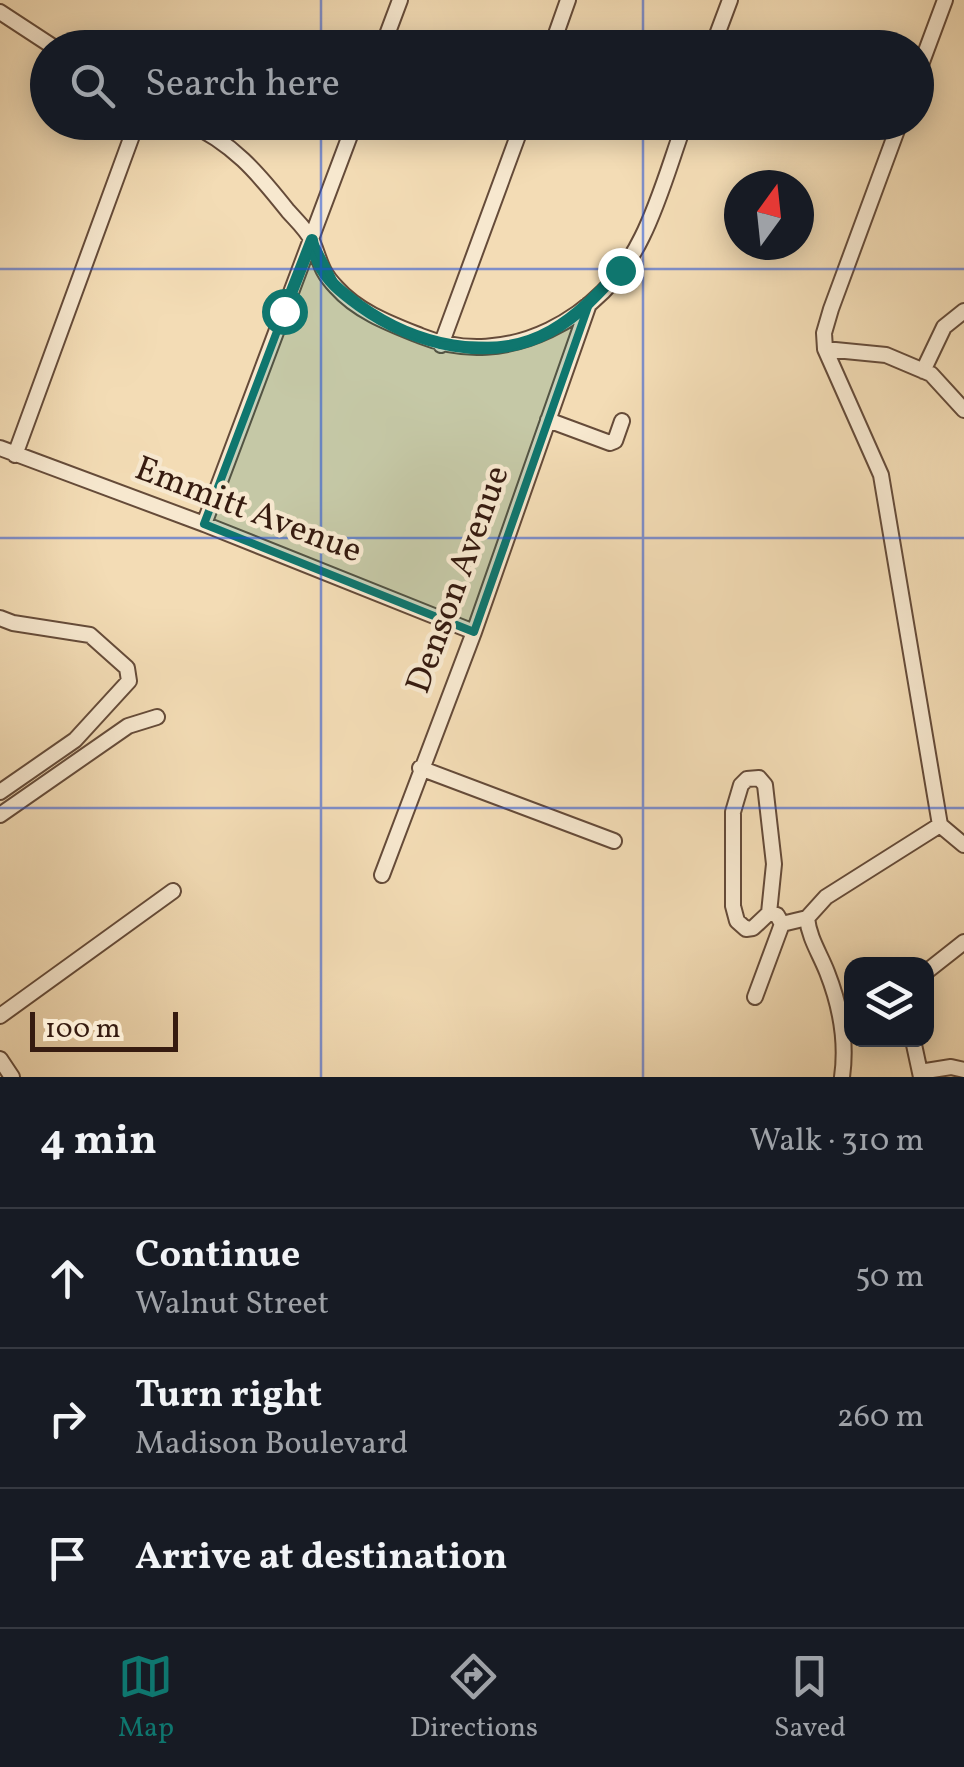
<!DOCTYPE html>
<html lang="en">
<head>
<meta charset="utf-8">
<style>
  :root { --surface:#171b24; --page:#20242c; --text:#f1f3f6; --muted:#9ea1a6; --line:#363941; --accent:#0f766e }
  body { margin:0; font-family:Vollkorn,serif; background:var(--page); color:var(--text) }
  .controls { position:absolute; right:30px; bottom:30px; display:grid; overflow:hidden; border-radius:20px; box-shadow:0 5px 25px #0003 }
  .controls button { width:90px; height:90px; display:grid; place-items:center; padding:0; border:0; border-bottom:2px solid var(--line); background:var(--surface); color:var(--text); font:50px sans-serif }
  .compass { position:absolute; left:724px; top:170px; width:90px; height:90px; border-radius:50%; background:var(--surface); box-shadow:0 5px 25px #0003; rotate:15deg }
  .scale { position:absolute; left:30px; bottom:25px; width:148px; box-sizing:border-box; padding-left:10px; border:5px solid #361b10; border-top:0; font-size:28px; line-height:35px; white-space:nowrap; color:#361b10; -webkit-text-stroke:8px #f7e8cf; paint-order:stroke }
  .stop { position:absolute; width:30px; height:30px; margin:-22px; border:8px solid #0f766e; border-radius:50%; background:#fff }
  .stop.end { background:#0f766e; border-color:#fff; box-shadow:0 2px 10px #0008 }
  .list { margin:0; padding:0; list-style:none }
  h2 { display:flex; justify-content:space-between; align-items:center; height:130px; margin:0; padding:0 40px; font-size:42px }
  h2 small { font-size:32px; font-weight:400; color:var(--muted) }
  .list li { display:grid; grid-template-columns:65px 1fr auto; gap:30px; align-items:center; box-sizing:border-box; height:140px; padding:0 40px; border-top:2px solid var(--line) }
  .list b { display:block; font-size:38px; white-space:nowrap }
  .list p { margin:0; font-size:32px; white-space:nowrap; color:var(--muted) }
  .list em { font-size:32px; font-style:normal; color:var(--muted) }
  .icon { flex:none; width:55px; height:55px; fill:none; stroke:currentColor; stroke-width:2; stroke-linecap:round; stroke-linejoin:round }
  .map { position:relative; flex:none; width:964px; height:1077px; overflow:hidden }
  .search { position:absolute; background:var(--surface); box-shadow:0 5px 25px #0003; left:30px; right:30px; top:30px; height:110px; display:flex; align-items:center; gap:25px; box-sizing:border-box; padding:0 35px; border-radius:55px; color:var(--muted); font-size:38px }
  .sheet { height:550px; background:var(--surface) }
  nav { display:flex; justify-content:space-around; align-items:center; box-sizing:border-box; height:140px; border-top:2px solid var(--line); background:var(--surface); font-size:28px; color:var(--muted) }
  nav a { display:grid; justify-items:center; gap:5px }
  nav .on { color:var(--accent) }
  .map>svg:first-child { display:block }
</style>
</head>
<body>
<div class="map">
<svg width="964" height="1077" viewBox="0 0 964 1077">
  <rect width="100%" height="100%" fill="#f3dcb5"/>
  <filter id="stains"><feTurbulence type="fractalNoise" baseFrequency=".002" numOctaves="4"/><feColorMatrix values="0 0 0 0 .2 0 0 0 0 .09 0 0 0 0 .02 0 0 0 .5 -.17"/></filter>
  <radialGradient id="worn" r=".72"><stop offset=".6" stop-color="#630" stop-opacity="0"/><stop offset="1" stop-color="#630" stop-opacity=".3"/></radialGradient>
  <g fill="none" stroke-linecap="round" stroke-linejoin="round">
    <defs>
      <path id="minor" d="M0 12 55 48
        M382 48 400 0
        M551 48 568 0
        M712 48 730 0
        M916 78 945 0
        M186 122C232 142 258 173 288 211 296 220 307 230 312 241 321 261 319 269 336 287 358 312 391 324 421 336 507 371 603 318 642 237 660 201 671 160 685 122
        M900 122 831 309 824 333 825 349 881 475 940 825 964 845
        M441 345 523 122
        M825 349 886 355 931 374 964 410
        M923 371 944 327 964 311
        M548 420 610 443 615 441 622 421
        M0 448 204 524 474 632
        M15 455 137 122
        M204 524 355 122
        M0 618 13 623 90 635 127 668 129 681 75 740 0 792
        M420 768 614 841
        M0 815 128 726 157 717
        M382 875 474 632 589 304
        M769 913 774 864 765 785 759 778 747 779 741 785 733 812V906L737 921 746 929 753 928 769 913 777 915 782 924
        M926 972 964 942
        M755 997 782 924 807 918
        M0 1016 173 891
        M913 1040 921 1077
        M0 1059 12 1077
        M920 1072 951 1067 964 1070
        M842 1077C847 1042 840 1005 827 972 820 954 809 938 807 918L826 897 940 825"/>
    </defs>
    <use href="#minor" stroke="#654b39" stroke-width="18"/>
    <use href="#minor" stroke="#f7e8cf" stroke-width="14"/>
  </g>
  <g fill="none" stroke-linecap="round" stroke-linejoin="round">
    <path stroke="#0f766e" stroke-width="12" d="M284 311 312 240C313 247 315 255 318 262 326 281 344 294 360 306 413 344 491 365 551 331 578 316 599 293 620 270"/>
  </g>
  <path fill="#0f766e" fill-opacity="0.2" stroke="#0f766e" stroke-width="8" stroke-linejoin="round" d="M312 239 338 290 379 320 441 345 511 346 549 332 589 304 474 632 204 524Z"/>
  <path fill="none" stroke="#1d4ed8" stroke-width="2.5" stroke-opacity="0.55" d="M321 0V48M643 0V48M321 122V1077M643 122V1077M0 269H964M0 538H964M0 808H964"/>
  <g text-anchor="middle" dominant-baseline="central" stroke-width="9" stroke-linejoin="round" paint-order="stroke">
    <g font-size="35" fill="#361b10" stroke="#f7e8cf">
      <text transform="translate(248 511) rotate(21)">Emmitt Avenue</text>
      <text transform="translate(459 580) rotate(-70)">Denson Avenue</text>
    </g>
  </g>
  <rect width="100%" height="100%" filter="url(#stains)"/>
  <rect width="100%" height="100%" fill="url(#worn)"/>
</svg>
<div class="controls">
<button><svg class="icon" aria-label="layers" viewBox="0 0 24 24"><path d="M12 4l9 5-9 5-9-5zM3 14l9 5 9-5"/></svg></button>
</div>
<svg class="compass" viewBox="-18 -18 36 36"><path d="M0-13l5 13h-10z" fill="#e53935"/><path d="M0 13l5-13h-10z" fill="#9ea1a6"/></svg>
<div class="scale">100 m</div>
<div class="stop" style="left:284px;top:311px"></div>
<div class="stop end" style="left:620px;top:270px"></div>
<div class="search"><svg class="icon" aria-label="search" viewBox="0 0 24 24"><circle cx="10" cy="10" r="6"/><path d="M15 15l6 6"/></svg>Search here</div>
</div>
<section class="sheet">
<h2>4 min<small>Walk · 310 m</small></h2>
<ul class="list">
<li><svg class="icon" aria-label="ahead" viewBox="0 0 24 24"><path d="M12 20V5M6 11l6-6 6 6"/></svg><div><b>Continue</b><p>Walnut Street</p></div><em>50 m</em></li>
<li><svg class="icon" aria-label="right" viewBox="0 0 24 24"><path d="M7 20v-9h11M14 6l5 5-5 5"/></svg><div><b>Turn right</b><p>Madison Boulevard</p></div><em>260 m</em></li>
<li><svg class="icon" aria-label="arrive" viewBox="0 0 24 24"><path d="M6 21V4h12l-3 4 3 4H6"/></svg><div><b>Arrive at destination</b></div></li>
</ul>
</section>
<nav>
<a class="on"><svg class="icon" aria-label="map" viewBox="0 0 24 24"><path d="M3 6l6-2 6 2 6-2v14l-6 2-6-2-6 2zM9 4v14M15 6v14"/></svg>Map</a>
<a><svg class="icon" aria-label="directions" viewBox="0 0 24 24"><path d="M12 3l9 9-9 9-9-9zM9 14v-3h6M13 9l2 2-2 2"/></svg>Directions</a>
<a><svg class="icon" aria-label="saved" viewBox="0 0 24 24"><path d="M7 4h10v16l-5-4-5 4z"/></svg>Saved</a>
</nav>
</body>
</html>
